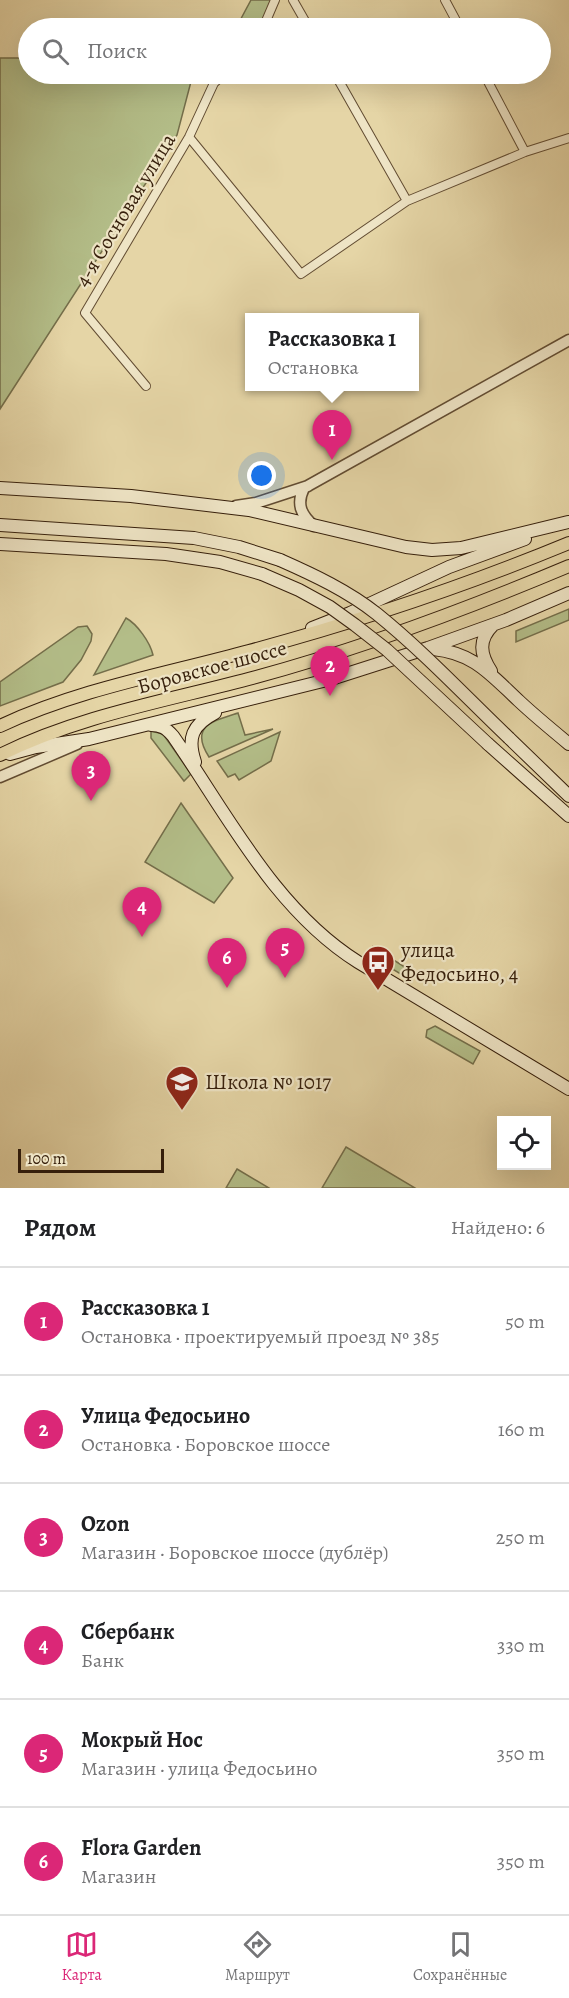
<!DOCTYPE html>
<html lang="ru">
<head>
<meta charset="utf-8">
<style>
  :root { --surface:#fff; --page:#f2f2f2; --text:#202124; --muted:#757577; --line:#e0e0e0; --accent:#db2777 }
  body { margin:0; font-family:Alegreya,serif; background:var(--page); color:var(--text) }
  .controls { position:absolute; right:18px; bottom:18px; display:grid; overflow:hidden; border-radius:0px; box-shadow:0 6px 24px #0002 }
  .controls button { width:54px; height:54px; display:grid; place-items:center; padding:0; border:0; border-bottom:2px solid var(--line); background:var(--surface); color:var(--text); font:30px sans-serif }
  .scale { position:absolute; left:18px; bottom:15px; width:146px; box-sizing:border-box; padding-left:6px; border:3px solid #361f0b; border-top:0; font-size:16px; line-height:21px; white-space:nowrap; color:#361f0b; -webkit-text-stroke:4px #eee4c5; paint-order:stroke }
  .you { position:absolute; left:262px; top:476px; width:21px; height:21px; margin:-15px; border:4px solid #fff; border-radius:50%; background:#1a73e8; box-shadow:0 0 0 9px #1a73e833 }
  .badge { display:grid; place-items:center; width:39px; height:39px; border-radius:50%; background:var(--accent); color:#fff; font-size:20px; font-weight:700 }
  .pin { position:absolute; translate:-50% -50px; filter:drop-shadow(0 2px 3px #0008) }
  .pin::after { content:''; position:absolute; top:32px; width:21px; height:18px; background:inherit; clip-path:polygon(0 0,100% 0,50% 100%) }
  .popup { position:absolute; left:245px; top:313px; width:174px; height:78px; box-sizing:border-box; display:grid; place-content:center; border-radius:0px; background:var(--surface); filter:drop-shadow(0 2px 4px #0005); font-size:20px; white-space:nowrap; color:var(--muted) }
  .popup b { font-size:22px; color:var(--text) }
  .popup::after { content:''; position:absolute; left:50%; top:100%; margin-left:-12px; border:12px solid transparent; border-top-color:var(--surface) }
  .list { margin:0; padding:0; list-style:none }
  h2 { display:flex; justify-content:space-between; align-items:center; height:78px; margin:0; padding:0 24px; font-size:26px }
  h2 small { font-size:20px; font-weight:400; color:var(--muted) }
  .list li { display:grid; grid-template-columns:39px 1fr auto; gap:18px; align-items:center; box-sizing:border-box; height:108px; padding:0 24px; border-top:2px solid var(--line) }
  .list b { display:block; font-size:22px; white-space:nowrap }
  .list p { margin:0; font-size:20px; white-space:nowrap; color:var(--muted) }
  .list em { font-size:20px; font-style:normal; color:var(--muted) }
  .icon { flex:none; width:33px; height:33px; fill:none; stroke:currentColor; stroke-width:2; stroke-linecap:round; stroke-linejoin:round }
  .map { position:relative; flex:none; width:569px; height:1188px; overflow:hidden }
  .search { position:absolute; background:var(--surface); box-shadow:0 6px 24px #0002; left:18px; right:18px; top:18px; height:66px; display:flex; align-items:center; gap:15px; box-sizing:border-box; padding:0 21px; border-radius:33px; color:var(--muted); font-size:22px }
  .sheet { height:726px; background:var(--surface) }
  nav { display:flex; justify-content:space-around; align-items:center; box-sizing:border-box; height:84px; border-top:2px solid var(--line); background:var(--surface); font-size:16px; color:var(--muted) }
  nav a { display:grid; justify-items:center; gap:3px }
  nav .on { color:var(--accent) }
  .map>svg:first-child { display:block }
</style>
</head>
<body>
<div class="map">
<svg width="569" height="1188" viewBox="0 0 569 1188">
  <rect width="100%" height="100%" fill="#e5d5a6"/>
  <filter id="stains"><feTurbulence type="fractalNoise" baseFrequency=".00333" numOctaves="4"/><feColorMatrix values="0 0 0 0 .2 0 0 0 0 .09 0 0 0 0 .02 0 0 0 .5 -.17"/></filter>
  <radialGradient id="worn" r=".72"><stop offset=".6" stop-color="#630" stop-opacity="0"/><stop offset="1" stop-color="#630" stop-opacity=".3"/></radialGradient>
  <path fill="#b3bd88" stroke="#746e4a" stroke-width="1.5" d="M251 0H275L263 28H236Z
    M0 58H28V74H193L177 135 0 409Z
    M569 609V620L516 642V631Z
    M126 618C137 624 150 642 153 655L94 675Z
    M87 626 92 634 91 641 81 660 63 682 0 706V682L78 627Z
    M238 713 245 735 273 729 209 757C189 726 213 721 238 713Z
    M151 731 163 734 191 774 184 781 151 738Z
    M280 732 271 761 239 780 235 774 228 777 217 761Z
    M181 803 233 878 214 903 145 862Z
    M373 947 419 976 409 979 374 958Z
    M435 1026 480 1051 473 1064 426 1037 427 1030Z
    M346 1147 415 1188H322Z
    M237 1169 269 1188H226Z"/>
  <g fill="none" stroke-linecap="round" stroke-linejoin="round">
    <defs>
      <path id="minor" d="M293 0 309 28
        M445 0 460 28
        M263 28 275 0
        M335 74 407 201
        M484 74 525 152
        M189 137 301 274 407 201 525 152 569 138
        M146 386 85 313 189 137 214 83 224 74"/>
      <path id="tertiary" d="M236 506 256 503 308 486
        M314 526C301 515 296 504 304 488L569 340
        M0 777 77 744"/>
      <path id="secondary" d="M0 488 131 496 249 510 406 547 432 550 461 548 568 522
        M0 525 194 538 239 547 280 560
        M0 544 166 554 220 562 262 574
        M312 628 350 613 449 567 525 539
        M433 649C474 653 490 674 519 701 535 716 552 730 569 744
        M491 671C480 654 478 640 493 625
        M151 725C161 725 166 728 173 736 227 814 275 910 358 962L569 1089
        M509 738 569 796
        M488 744 569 816
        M10 754 36 747 89 739 331 679 428 648 506 620 569 593
        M195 762C187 738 192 725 215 713"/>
      <path id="primary" d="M0 726C79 689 165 674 249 651 357 622 465 586 569 543
        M0 755C80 715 171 700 256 677 363 648 467 609 569 566"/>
    </defs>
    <use href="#minor" stroke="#624c32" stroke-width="10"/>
    <use href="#tertiary" stroke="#624c32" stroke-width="13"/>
    <use href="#secondary" stroke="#361f0b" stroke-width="14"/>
    <use href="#primary" stroke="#361f0b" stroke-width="14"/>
    <use href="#minor" stroke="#eee4c5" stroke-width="8"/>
    <use href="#tertiary" stroke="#eee4c5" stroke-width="10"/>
    <use href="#secondary" stroke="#eee4c5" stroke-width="12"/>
    <use href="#primary" stroke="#e5d5a6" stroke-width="12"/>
    <defs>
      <path id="secondary-bridge" d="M280 560C314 575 348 591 377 614 424 652 466 697 509 738
        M262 574 299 590 330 607 355 625 387 650 488 744"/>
    </defs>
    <use href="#secondary-bridge" stroke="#361f0b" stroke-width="14" stroke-linecap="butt"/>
    <use href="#secondary-bridge" stroke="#eee4c5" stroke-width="12"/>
  </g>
  <defs>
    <symbol id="bus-pin" viewBox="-11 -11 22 30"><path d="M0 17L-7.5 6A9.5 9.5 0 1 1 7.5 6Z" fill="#8f2418" stroke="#eee4c5"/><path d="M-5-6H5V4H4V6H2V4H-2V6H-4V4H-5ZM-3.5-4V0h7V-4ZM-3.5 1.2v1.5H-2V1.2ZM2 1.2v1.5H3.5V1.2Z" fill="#fff"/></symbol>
    <symbol id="school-pin" viewBox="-11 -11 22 30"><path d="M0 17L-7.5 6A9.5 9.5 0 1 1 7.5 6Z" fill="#8f2418" stroke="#eee4c5"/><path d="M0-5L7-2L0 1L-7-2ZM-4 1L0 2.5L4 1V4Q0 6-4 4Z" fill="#fff"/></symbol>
  </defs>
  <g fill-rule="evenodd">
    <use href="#bus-pin" x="359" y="943" width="38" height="52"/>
    <use href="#school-pin" x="163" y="1063" width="38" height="52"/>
  </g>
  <g text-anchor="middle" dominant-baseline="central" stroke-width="4.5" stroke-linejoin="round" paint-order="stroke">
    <g font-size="21" fill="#361f0b" stroke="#eee4c5">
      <text transform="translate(125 210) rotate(-59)">4-я Сосновая улица</text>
      <text transform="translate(212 667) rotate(-15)">Боровское шоссе</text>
    </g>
    <g font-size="21" fill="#361f0b" stroke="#eee4c5" text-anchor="start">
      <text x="401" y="950">улица<tspan x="401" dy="24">Федосьино, 4</tspan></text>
      <text x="205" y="1082">Школа № 1017</text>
    </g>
  </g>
  <rect width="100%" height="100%" filter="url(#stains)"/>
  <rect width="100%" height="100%" fill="url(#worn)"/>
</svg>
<div class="controls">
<button><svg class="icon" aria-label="locate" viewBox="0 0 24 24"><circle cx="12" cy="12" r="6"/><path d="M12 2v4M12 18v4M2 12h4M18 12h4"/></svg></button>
</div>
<div class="scale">100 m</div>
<div class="you"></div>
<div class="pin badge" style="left:332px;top:460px">1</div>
<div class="popup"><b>Рассказовка 1</b>Остановка</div>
<div class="pin badge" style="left:330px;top:696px">2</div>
<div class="pin badge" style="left:91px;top:801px">3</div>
<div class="pin badge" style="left:142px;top:937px">4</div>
<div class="pin badge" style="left:285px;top:978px">5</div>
<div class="pin badge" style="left:227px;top:988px">6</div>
<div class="search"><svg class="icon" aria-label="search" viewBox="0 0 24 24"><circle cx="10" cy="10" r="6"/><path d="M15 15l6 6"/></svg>Поиск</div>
</div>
<section class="sheet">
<h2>Рядом<small>Найдено: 6</small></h2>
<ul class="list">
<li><span class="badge">1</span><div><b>Рассказовка 1</b><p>Остановка · проектируемый проезд № 385</p></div><em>50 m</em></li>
<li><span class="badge">2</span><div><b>Улица Федосьино</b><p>Остановка · Боровское шоссе</p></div><em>160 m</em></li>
<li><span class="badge">3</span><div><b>Ozon</b><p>Магазин · Боровское шоссе (дублёр)</p></div><em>250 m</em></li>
<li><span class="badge">4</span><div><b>Сбербанк</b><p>Банк</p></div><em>330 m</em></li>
<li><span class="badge">5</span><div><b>Мокрый Нос</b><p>Магазин · улица Федосьино</p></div><em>350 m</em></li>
<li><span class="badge">6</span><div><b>Flora Garden</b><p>Магазин</p></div><em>350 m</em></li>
</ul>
</section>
<nav>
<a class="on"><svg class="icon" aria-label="map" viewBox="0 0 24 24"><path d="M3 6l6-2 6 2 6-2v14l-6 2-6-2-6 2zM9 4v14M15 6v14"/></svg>Карта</a>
<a><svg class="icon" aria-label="directions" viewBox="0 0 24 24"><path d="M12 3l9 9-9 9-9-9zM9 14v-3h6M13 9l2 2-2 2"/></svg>Маршрут</a>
<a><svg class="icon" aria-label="saved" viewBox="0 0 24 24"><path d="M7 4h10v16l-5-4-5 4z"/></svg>Сохранённые</a>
</nav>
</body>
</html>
